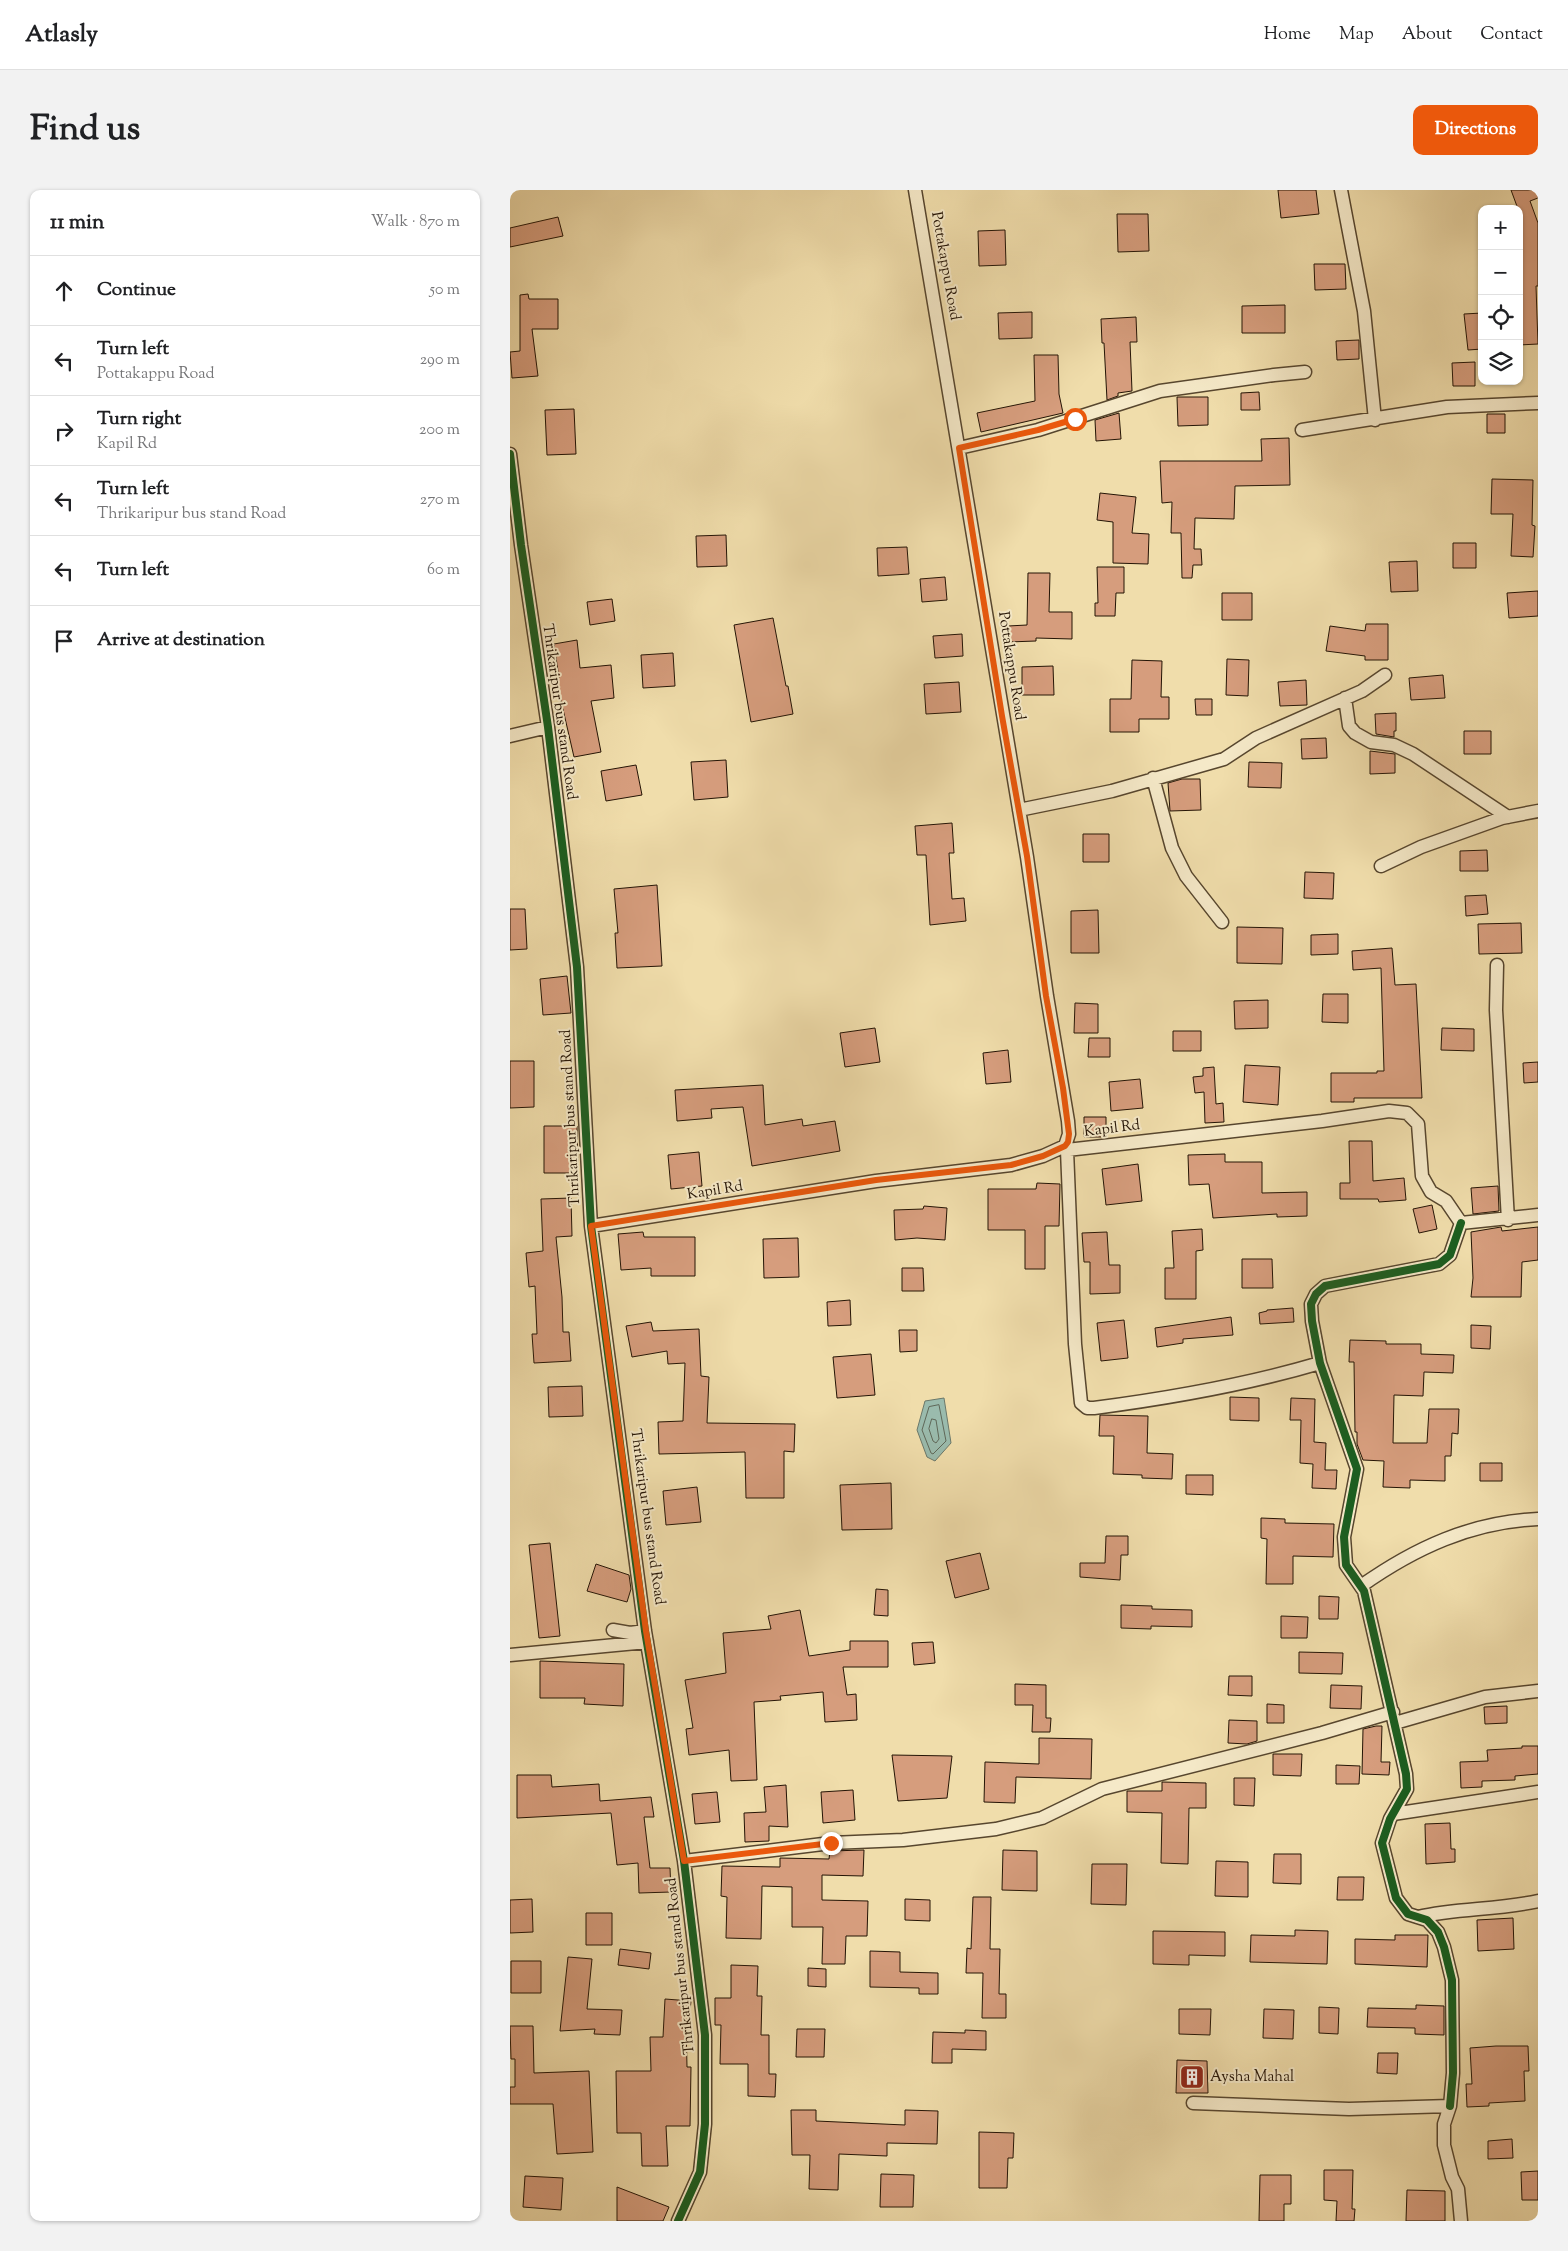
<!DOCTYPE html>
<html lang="en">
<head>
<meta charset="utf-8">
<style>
  :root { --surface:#fff; --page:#f2f2f2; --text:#202124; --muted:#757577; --line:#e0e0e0; --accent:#ea580c }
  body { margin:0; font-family:"Sorts Mill Goudy",serif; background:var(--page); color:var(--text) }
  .controls { position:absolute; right:15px; top:15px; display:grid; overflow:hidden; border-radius:10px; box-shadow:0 1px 4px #0004 }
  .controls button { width:45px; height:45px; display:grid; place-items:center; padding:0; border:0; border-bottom:1px solid var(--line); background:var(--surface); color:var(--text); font:25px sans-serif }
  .stop { position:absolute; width:15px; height:15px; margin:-11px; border:4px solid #ea580c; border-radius:50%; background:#fff }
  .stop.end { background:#ea580c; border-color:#fff; box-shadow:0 1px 5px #0008 }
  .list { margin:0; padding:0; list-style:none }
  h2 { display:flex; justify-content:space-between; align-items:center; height:65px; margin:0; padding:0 20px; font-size:21px }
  h2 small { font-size:16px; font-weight:400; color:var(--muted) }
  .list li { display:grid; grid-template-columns:32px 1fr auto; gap:15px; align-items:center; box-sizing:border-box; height:70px; padding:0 20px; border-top:1px solid var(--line) }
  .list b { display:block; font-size:19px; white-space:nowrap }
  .list p { margin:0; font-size:16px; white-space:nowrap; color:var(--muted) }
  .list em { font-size:16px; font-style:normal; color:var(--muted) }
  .icon { flex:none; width:28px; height:28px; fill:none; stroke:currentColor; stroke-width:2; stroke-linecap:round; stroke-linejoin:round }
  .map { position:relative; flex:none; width:1028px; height:2031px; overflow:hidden; border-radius:10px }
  header { display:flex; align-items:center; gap:30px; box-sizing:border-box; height:70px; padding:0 25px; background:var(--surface); border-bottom:1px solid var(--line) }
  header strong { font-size:24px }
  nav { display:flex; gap:28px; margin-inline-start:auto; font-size:18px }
  .intro { display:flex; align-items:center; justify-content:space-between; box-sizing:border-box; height:120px; padding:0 30px }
  h1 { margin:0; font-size:35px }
  .button { padding:12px 22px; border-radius:10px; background:var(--accent); color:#fff; font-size:18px; font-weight:700 }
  main { display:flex; gap:30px; padding:0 30px }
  aside { flex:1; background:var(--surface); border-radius:10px; box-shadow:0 1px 4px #0004 }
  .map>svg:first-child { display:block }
</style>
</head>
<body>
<header>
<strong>Atlasly</strong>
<nav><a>Home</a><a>Map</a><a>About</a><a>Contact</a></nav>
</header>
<div class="intro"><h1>Find us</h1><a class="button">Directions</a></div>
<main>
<aside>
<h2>11 min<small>Walk · 870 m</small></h2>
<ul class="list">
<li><svg class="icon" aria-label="ahead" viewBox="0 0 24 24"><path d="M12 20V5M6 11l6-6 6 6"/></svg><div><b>Continue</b></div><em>50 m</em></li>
<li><svg class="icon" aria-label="left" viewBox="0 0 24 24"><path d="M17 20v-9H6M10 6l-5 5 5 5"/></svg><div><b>Turn left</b><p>Pottakappu Road</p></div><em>290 m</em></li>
<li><svg class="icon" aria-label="right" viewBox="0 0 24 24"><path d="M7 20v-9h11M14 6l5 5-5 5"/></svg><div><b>Turn right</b><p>Kapil Rd</p></div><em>200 m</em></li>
<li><svg class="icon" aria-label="left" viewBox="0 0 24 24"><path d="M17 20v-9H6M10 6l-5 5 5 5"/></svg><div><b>Turn left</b><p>Thrikaripur bus stand Road</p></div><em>270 m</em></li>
<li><svg class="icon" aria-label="left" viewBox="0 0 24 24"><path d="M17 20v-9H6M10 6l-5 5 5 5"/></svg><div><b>Turn left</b></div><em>60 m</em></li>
<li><svg class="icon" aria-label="arrive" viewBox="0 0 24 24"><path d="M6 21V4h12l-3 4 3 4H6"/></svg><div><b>Arrive at destination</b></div></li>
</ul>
</aside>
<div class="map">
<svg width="1028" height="2031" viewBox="0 0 1028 2031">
  <rect width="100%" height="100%" fill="#f0ddab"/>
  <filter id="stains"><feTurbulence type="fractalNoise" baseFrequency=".004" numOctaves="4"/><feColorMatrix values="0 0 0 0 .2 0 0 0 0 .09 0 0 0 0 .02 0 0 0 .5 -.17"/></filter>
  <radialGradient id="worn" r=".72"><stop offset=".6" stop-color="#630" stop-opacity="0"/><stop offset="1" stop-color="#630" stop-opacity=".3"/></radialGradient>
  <path fill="#9abbad" stroke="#6b786a" d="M434 1208 441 1253 425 1271 417 1267 407 1240 415 1211Z"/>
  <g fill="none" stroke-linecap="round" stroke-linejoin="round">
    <path stroke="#5f6859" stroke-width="1" d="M429 1215 436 1251 423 1264 421 1263 412 1240 419 1217Z
      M422 1229 426 1230 429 1249 426 1253 423 1251 419 1239Z"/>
  </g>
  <path fill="#d69d7d" stroke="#241405" d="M768 0H806L809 24 771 28Z
    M1001 0H1028V8L1020 11 1028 33V96H1026L1028 154 1009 155V19H1008Z
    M607 24H638L639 61 608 62Z
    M48 27 53 46 0 57V38Z
    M495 40 496 75 469 76 468 41Z
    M804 74H835L836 99 805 100Z
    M18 104 19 109H48V139H22L28 186 2 188 0 162 10 161V105Z
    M775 115V143H732V116Z
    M522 122V148L489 149 488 123Z
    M972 123V159L958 160 954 124Z
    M626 127 627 152H620L622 201 608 203V206L597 210 594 153H592L591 129Z
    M849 150V169L827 170 826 151Z
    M524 165H548L549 204 553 223 471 242 467 223 525 211Z
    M965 172V196H943L942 173Z
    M749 202 750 220H731V203Z
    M667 207H698V235L668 236Z
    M64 219 66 264 37 265 35 220Z
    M609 223 611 249 586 251 585 230Z
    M977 224H995V243H977Z
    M779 248 780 295 725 296 724 329 685 328 684 359H691L692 375H683L682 388H672L671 343H661L662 312 652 313 650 271H752L751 249Z
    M982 289 1023 290 1022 335 1025 336 1023 367 1001 366 1003 324H981Z
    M590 303 626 307 622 343 639 344 638 374 603 373V332L587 330Z
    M216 345 217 376 187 377 186 346Z
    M943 353H966V378H943Z
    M397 357 399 384 368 386 367 358Z
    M907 371 908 401 881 402 879 372Z
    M587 377H614V403H606L605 426H585V413H588Z
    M518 383H540L539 422H562V449L526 448V451L498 452V436L517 435Z
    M435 387 437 410 412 412 410 389Z
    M1028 401V426L999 428 997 403Z
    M712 403H742V430H712Z
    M102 409 105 431 80 435 77 412Z
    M263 428 276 496H278L283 524 241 532 224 435Z
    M856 434H878V470H855V466L816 461 820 436 855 441Z
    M452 444 453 466 425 468 423 446Z
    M67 450 70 478 101 475 104 508 81 511 91 562 64 567 46 489 49 488 44 454Z
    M163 463 165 496 133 498 131 465Z
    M717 469 739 470 738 506 716 505Z
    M622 470 652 471 651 507H659V529H629V542H600V509H621Z
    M543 476 544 505H512V477Z
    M933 485 935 508 901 510 899 488Z
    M796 490 797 515 770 516 768 492Z
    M449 492 451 522 416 524 414 494Z
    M685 509H702V525H686Z
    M886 523V541H884V547L866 544 865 524Z
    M954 541H981V564H954Z
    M816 548 817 568 792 569 791 549Z
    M860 561 885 564V583L860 584Z
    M216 570 218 607 184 610 181 572Z
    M739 572 772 573 771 598 738 597Z
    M126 575 132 605 96 611 91 581Z
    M672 589H690L691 620 660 621 658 593Z
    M442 633 444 663H439L442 709 454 708 456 731 420 735 416 665H407L405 636Z
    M573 644H599V672H573Z
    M977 660 978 681H950V661Z
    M795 682 824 683 823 709 794 708Z
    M147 695 152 776 107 778 105 743H108L104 699Z
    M976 705 978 724 956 726 955 706Z
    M0 719H15L17 759 0 760Z
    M588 720 589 763H561V721Z
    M1011 733 1012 763 969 764 968 734Z
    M727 737 773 738 772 774 727 773Z
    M828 744V764L801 765V745Z
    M882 758 885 795 906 794 912 908H844V912H821V883H867V881H874L871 778 843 780 842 761Z
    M57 786 61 823 33 825 30 789Z
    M813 804H838V833L812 832Z
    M758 810V838L725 839 724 811Z
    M565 813 588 814V843H564Z
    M365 838 370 872 335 877 330 843Z
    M932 838 964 839V861L931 860Z
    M663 841H691V861H663Z
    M579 848H600V867H578Z
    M498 860 501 892 476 894 473 863Z
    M0 871H24V917L0 918Z
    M1028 872V892L1014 893 1013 873Z
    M735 875 770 877 768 915 733 912Z
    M704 877 706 914 713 913 714 932 695 933 694 902 685 903 683 887 693 886V878Z
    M630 889 633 918 601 921 599 892Z
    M253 895 255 935 292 929 293 936 325 931 330 961 242 976 233 917 201 919 202 928 167 931 165 900Z
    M574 927H596V947H574Z
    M34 936H67L68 983H34Z
    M839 951H862L863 991 894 988 896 1010 869 1012 868 1009H830V993H840Z
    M189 962 192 996 161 999 158 965Z
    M715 964V972H752V1003L797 1002V1026L767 1027V1024L703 1028 699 994 679 995 678 965Z
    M628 974 632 1011 596 1015 592 979Z
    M527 993 550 994 549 1036H535V1079H515V1040H478V999H526Z
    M988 996 989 1021 963 1024 961 998Z
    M61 1008 62 1046 46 1047 52 1107 53 1142H59L61 1171 24 1173 22 1144H27L25 1096 19 1097 16 1063 33 1061 31 1009Z
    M922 1015 927 1039 909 1043 903 1019Z
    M414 1016 437 1018 435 1050 407 1048 385 1050 384 1020 413 1019Z
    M991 1037 992 1041 1028 1037V1070L1012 1072 1011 1107H961L963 1088 961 1042Z
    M692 1039 693 1060 686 1061V1109H655V1078H664L662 1041Z
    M133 1042 134 1047H185V1086H141V1078L111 1080 108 1044Z
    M597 1042 599 1075H610V1103L580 1104V1072H574L572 1043Z
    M288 1048 289 1087 254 1088 253 1049Z
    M732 1069H762L763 1098H732Z
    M392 1078H413L414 1101H392Z
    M340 1110 341 1135 318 1136 317 1112Z
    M783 1118 784 1132 750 1134 749 1123 757 1121V1120Z
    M721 1127 723 1145 673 1149V1153L647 1157 645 1138Z
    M614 1130 618 1168 591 1171 587 1133Z
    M141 1132 143 1141 189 1139 191 1186 199 1187 197 1233 285 1234 284 1262 274 1261V1308H236L235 1262 149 1264 148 1232 173 1231 175 1173 158 1174 157 1161 122 1167 116 1136Z
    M961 1135 981 1136 980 1159 961 1158Z
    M389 1140H407V1161L390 1162Z
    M840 1150 876 1151V1154H911V1164L944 1165 943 1183 914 1182 913 1206 884 1205 883 1253H917L919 1219H949L948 1244 942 1243 941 1266H935V1291L900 1290V1298L873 1297 874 1271 853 1270 847 1254V1242H845L844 1172H839Z
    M361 1164 365 1205 327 1208 323 1167Z
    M72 1196 73 1226 39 1227 38 1197Z
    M720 1207 749 1208V1231L720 1230Z
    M781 1208 805 1209 804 1252 816 1253 815 1280H827L826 1299 802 1298 803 1274 790 1273 791 1230H780Z
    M590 1225 638 1226 637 1263 663 1264 662 1289 632 1288V1285L603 1284 604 1246H589Z
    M970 1273H992V1291H970Z
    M676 1285H703V1305L676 1304Z
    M381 1293 382 1339 332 1340 330 1295Z
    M187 1297 191 1332 156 1335 153 1301Z
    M751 1328 775 1329V1333L824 1334 823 1367 783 1366V1394H756L757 1349 751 1348Z
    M596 1346H618V1365H611L610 1390 570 1387V1373H595Z
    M40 1353 50 1446 29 1448 19 1355Z
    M470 1363 479 1399 445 1408 436 1371Z
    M86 1374 119 1385 121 1399 117 1412 77 1401Z
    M366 1399 378 1400V1426L364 1425Z
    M809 1406 829 1407 828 1429H809Z
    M611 1415 642 1416V1419L682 1420V1437L641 1436V1439L611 1438Z
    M290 1420 299 1466 340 1460V1451H378V1477H333L337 1505 346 1504 347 1530 315 1532 313 1502 270 1506 271 1510 244 1512 247 1590 221 1591 219 1560 179 1565 176 1539 183 1538 175 1490 216 1483 213 1443 261 1439 258 1426Z
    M771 1426 798 1427 797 1448H771Z
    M423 1452 425 1473 404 1475 402 1453Z
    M789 1462 833 1463 832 1484 789 1483Z
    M30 1471 114 1474 113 1516 74 1514 75 1508H30Z
    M719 1486H742V1506L718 1505Z
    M505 1494 536 1495V1528H541L540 1542H522L523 1515H505Z
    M821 1495 852 1496 851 1519 820 1518Z
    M757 1514 774 1515V1533H757Z
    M997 1516V1533L975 1534 974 1517Z
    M719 1530 747 1531V1551L737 1554 718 1553Z
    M866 1536H872L871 1572H880L879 1585 852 1584 853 1539Z
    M529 1548 582 1549 581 1589 506 1587 505 1613 474 1612 475 1572 529 1574Z
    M1012 1556H1028V1584L1005 1586V1590L972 1591V1597L951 1598 950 1572 978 1571 977 1560 1012 1558Z
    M763 1564H792L791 1586 763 1585Z
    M382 1565 442 1566 437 1608 388 1611Z
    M826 1575 850 1576 849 1594H826Z
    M7 1585H41L42 1597 89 1594 90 1611 141 1607 144 1627H134L140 1678H160L161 1702 129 1703 128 1673 107 1675 101 1623 7 1628Z
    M724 1588H745L744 1616 724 1615Z
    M652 1592 696 1593V1618H679L678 1674 651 1673 652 1623 617 1622V1601H652Z
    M276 1595 278 1637 259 1636V1651L235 1652 234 1623 256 1622 254 1597Z
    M343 1600 345 1630 313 1633 311 1602Z
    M207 1602 210 1632 185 1634 182 1604Z
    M940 1633 941 1659H945V1672L916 1674 915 1634Z
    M354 1660 353 1686 312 1685V1710L358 1711 357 1746H336L335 1774H312L313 1737H282V1697L252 1696 251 1749 216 1748 217 1707 211 1706 212 1676 270 1677V1668L319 1669 320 1661Z
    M493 1660 527 1661V1701L492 1700Z
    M764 1664H791V1694L763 1693Z
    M706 1671 738 1672V1707L705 1706Z
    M582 1674H617L616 1715 581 1714Z
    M828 1687H854L853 1710H827Z
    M463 1707H481L480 1759H490L489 1804H496V1828H472L473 1783H456L457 1758 461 1759Z
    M22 1709 23 1742 0 1743V1710Z
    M395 1709 420 1710V1731L395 1730Z
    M76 1723H102V1755H76Z
    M1003 1728 1004 1759 968 1761 967 1730Z
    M785 1740 818 1741 817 1774 740 1772 741 1745 785 1746Z
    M643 1741 715 1742V1766L679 1765V1775L643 1774Z
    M885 1745H918L917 1777 845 1774V1749L885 1750Z
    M110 1759 141 1763 139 1779 108 1775Z
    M360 1761 390 1762V1782L428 1783V1804H409V1798L360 1797Z
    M58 1767 82 1769 77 1819 112 1820 110 1845 84 1844 85 1839 50 1841Z
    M1 1771H31V1803H1Z
    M221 1775 248 1776 247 1806H252L251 1845H259V1884H266L265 1907 238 1906V1874H210L211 1835H205V1808H221Z
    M298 1778 316 1779V1797L298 1796Z
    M155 1809 181 1811 179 1831H176L177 1877H181L180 1936H156L158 1976H132L131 1943H107L106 1881H141L140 1847H153Z
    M906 1815 934 1816V1845L905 1844V1838L857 1837 858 1818 906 1819Z
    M809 1817 829 1818 828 1844 809 1843Z
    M669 1819H701L700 1845 669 1844Z
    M754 1819 784 1820 783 1849 753 1848Z
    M0 1836H23L24 1883 79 1881 83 1962 47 1964 43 1914H0V1897H5V1869H1Z
    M287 1839H315L314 1867H286Z
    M455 1840 476 1841V1860L442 1859V1873H422L423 1842 455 1843Z
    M986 1856H1018L1019 1881H1014L1015 1911 979 1913V1916L957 1917 956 1894H962L960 1858Z
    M868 1863H888L887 1884 867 1883Z
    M667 1870 697 1871 698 1903H666Z
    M281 1920H306V1931L395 1935V1920L428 1921 427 1954 377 1953V1966L329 1964 328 2000 299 1999 300 1965H282Z
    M469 1942 504 1943 503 1968H498L497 1998H469Z
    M1002 1949 1003 1968 978 1969V1951Z
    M814 1980H843L842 2019H845L844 2031H826L827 2011 814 2010Z
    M1028 1981V2010H1012L1011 1982Z
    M371 1984 404 1985 403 2017H370Z
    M750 1985H781V2014H774V2031H749Z
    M15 1986 53 1988 51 2020 13 2017Z
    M107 1997 159 2017 153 2031H107Z
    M897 2000 935 2001V2031H896Z"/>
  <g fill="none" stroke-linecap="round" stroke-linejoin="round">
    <defs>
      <path id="street" d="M405 0 517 667 537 806 558 931 559 944 555 956
        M831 0 854 121 865 230
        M792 240 937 217 1028 213
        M449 258 528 240 650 201 764 185 795 182
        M0 264 11 355 38 537 67 777 81 1036 135 1441 174 1671 195 1845V1934L190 1982 168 2031
        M835 508 839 536 845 543 861 552 884 555 903 564 998 627
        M0 546 38 537
        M643 588 662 658 676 686 712 732
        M509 620 602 601 714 569 746 548 852 501 875 485
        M871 676 911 657 992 628 1028 621
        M987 775 986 820 998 1030
        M557 960 565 1154 571 1213 577 1218H584C661 1208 736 1195 810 1173
        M81 1036 366 991 501 975 533 966 555 956 557 960 812 931 879 921 897 923 908 934 912 986 921 1002 936 1011 951 1033 1028 1025
        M851 1396C905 1358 961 1332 1028 1329
        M103 1440 120 1443 135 1441
        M0 1465 137 1452
        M885 1533 975 1507 1028 1501
        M883 1624 1028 1602
        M174 1671 321 1653 393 1650 486 1639 532 1628 592 1599 812 1543 883 1522
        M908 1727C947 1718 988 1720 1028 1711
        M683 1913 839 1919 940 1916 934 1934V1955L942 1987 948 1999 951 2031
        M940 1916 943 1883 942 1790 934 1757 928 1742 917 1730 898 1724 886 1708 872 1653 880 1629 897 1599 896 1584 854 1401 836 1375 834 1347 847 1279 810 1173 802 1131 801 1114 806 1104 815 1096 929 1074 940 1065 951 1033"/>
    </defs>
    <use href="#street" stroke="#57462e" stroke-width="15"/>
    <use href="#street" stroke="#f5e9c8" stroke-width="12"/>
    <defs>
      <path id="cycleway" d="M0 264 11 355 38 537 67 777 81 1036 135 1441 174 1671 195 1845V1934L190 1982 168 2031
        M940 1916 943 1883 942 1790 934 1757 928 1742 917 1730 898 1724 886 1708 872 1653 880 1629 897 1599 896 1584 854 1401 836 1375 834 1347 847 1279 810 1173 802 1131 801 1114 806 1104 815 1096 929 1074 940 1065 951 1033"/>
    </defs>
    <use href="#cycleway" stroke="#f5e9c8" stroke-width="11"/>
    <use href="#cycleway" stroke="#1b5e20" stroke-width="8"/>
  </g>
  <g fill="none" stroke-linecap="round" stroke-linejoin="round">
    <path stroke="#ea580c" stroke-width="6" d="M321 1653 174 1671 136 1441 81 1036 366 990 501 975 533 966 555 956 558 952 559 944 553 898 536 806 517 666 492 526 449 258 528 240 565 229"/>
  </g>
  <defs>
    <symbol id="building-square" viewBox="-11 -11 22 22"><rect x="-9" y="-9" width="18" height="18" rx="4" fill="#8f2418" stroke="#f5e9c8"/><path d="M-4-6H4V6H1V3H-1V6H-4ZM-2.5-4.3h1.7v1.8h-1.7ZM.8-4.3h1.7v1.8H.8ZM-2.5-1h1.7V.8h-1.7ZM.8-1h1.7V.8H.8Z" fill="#fff"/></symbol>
  </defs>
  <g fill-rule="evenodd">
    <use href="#building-square" x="668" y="1873" width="28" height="28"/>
  </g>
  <g text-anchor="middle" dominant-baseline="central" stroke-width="4" stroke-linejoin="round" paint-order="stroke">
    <g font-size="15" fill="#241405" stroke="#f5e9c8">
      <text transform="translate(435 76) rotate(80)">Pottakappu Road</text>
      <text transform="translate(501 476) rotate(81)">Pottakappu Road</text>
      <text transform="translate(49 522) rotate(82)">Thrikaripur bus stand Road</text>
      <text transform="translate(61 928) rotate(-93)">Thrikaripur bus stand Road</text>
      <text transform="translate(602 939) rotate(-7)">Kapil Rd</text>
      <text transform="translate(205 1001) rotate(-9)">Kapil Rd</text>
      <text transform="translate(137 1327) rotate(82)">Thrikaripur bus stand Road</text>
      <text transform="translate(171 1776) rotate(-96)">Thrikaripur bus stand Road</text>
    </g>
    <g font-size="15" fill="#241405" stroke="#f5e9c8" text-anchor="start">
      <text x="700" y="1887">Aysha Mahal</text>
    </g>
  </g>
  <rect width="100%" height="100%" filter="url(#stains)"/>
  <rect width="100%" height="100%" fill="url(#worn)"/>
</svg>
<div class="controls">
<button>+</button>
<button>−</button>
<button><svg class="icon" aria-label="locate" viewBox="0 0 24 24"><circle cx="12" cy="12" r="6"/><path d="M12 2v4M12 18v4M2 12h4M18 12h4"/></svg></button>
<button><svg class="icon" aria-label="layers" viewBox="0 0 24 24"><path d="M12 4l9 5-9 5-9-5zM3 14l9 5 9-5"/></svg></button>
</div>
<div class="stop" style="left:565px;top:229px"></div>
<div class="stop end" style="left:321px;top:1653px"></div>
</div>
</main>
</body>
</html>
